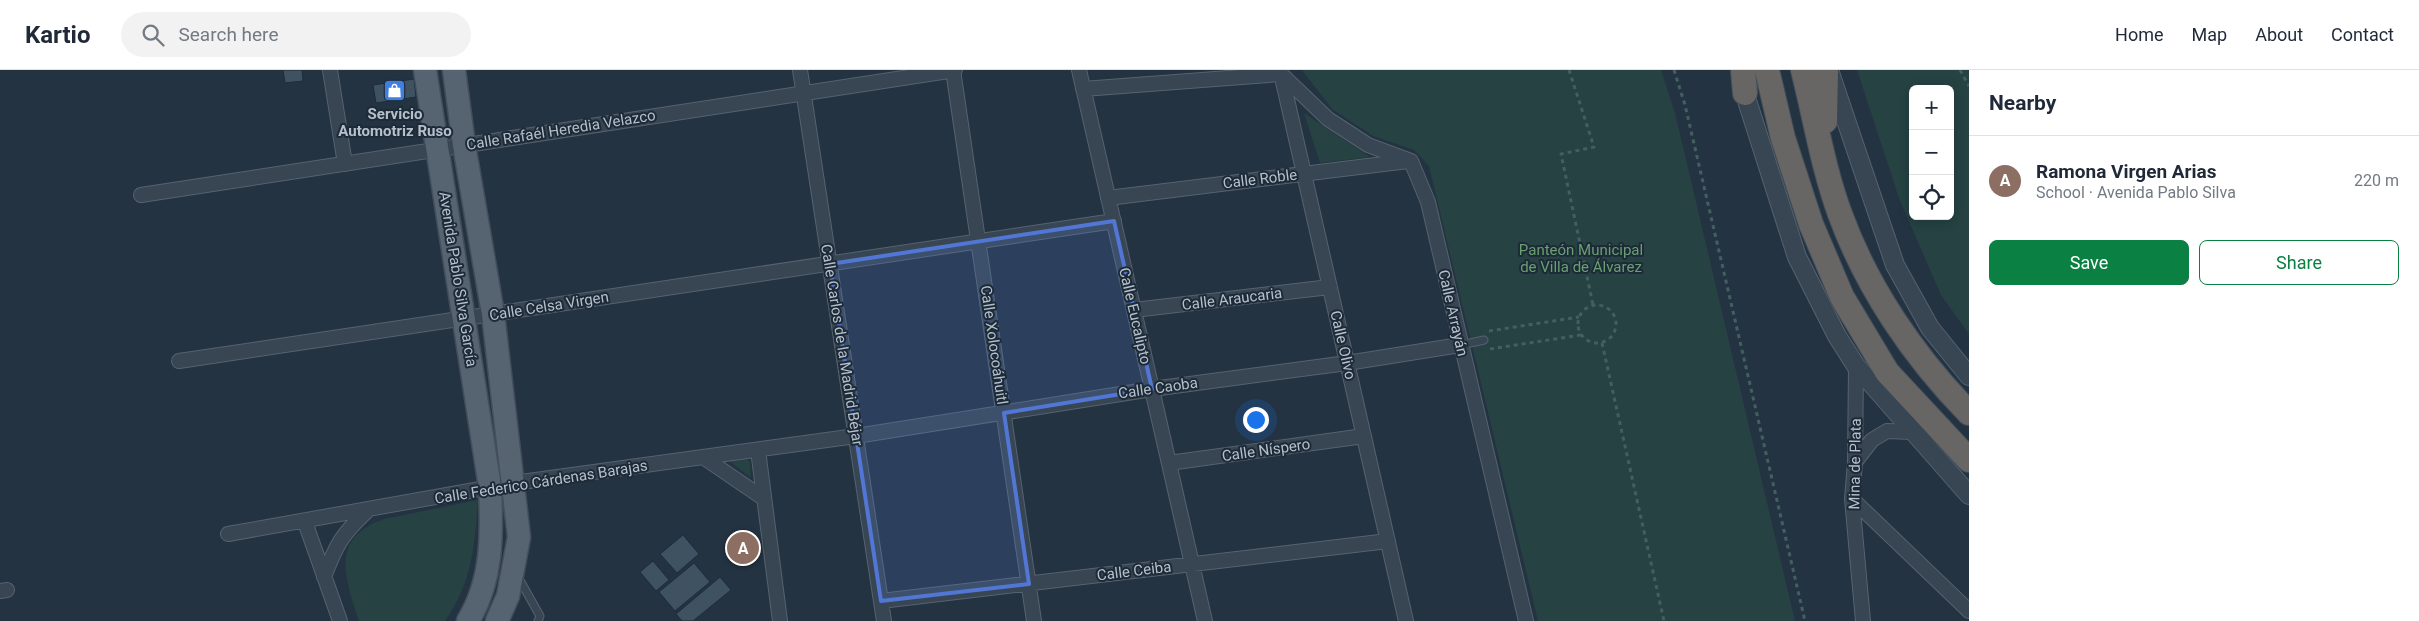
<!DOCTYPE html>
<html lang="en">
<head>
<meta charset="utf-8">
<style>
  :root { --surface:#fff; --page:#f2f2f3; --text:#1f2937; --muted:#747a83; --line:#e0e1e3; --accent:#0b8043 }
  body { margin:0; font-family:Roboto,sans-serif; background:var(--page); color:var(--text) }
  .controls { position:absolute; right:15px; top:15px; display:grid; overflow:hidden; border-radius:8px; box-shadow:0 2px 12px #0003 }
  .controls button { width:45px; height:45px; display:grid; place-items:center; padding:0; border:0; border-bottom:1px solid var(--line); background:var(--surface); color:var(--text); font:25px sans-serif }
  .you { position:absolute; left:1255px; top:349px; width:18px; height:18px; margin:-12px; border:4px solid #fff; border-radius:50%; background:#1a73e8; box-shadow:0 0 0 8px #1a73e833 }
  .badge { display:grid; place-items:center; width:32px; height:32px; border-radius:50%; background:var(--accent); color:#fff; font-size:16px; font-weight:700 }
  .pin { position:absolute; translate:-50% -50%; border:2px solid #fff; box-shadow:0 1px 5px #0006 }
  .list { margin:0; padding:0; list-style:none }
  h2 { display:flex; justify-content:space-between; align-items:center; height:65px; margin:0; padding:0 20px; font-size:21px }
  h2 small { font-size:16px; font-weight:400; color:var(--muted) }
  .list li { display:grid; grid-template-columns:32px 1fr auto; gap:15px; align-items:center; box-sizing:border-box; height:90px; padding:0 20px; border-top:1px solid var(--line) }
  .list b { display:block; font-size:19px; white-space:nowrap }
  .list p { margin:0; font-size:16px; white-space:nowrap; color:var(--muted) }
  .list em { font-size:16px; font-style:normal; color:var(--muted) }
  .actions { display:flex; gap:10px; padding:15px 20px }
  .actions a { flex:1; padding:11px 0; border:1px solid var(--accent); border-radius:8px; text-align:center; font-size:18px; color:var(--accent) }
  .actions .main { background:var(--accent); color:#fff }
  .icon { flex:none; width:28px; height:28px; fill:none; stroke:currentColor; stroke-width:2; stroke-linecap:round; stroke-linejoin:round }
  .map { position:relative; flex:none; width:1969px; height:551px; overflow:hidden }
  header { display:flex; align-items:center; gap:30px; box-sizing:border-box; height:70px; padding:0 25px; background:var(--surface); border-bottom:1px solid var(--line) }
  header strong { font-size:24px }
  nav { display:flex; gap:28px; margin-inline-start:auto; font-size:18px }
  .search { width:350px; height:45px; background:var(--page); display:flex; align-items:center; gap:12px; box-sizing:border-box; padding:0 18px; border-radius:28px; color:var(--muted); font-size:19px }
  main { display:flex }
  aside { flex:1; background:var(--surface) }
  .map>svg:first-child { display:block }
</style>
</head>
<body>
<header>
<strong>Kartio</strong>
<div class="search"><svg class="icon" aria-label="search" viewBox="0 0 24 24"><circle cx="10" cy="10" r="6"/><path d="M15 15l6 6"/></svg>Search here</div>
<nav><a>Home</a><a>Map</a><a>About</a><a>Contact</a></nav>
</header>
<main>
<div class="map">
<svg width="1969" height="551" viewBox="0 0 1969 551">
  <rect width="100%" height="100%" fill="#243342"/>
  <path fill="#264243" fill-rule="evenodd" d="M1302 0H1661L1675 43 1795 551H1538L1429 96 1414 80 1373 66 1332 39Z
    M1857 0H1969V264L1941 225 1900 131ZM1913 19H1950V146H1913Z
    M1304 43 1370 87 1320 93Z
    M746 388 750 392 751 408 728 390Z
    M478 430C475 475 472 513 445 551H359C345 508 329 468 384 449Z"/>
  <path fill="#3f5261" stroke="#1f2c39" d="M283 0H302L303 11 285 13Z
    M414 9 416 27 376 33 373 15Z
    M683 465 699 484 677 503 660 484Z
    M653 491 669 510 656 521 640 502Z
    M694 493 710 512 675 541 659 522Z
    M720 507 731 520 693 551H682L676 544Z"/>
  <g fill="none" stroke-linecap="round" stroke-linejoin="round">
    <defs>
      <path id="service" d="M1461 275 1484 270
        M517 505 540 546 538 551"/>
      <path id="minor" d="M330 0 345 94
        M800 0 884 551
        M953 0 1034 551
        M1079 0 1205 551
        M1281 3 1406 551
        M1083 19 1281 4 1328 49 1368 75 1411 91 1428 132 1526 551
        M141 125 955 0
        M1108 128 1408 91
        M1134 240 1330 217
        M179 291 1114 151
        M1856 296 1855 392 1852 429 1863 551
        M758 380 780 551
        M703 387 763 428
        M1855 392 1872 370 1887 361 1912 362
        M1169 393 1364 366
        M1852 429 1969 541
        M305 452 340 551
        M228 464 514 413 856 366 1152 319 1347 293 1460 275
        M324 507C336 475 342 464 367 441
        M0 521 7 520
        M881 531 1388 471"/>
      <path id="tertiary" d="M1830 3 1895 195 1930 258 1969 306
        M1741 12 1797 187 1837 266 1856 296 1969 425"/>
      <path id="primary" d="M425 0 490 417C492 464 493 510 468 551
        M454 0 464 75 493 244 519 467 508 526 497 551"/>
      <path id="trunk" d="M1743 0 1745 23
        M1767 0 1783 68 1811 154 1842 227 1887 302 1969 390
        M1803 0C1815 47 1823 98 1840 144 1867 218 1914 287 1969 343
        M1825 51 1826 0"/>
    </defs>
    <use href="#service" stroke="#56636f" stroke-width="9"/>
    <use href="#minor" stroke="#56636f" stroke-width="16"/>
    <use href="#tertiary" stroke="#56636f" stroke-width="20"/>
    <use href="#primary" stroke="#424e5b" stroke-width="25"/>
    <use href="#trunk" stroke="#43505c" stroke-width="26"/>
    <path stroke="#445f60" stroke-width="3" stroke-dasharray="4 4" stroke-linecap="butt" d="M1569 0 1594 77 1561 84 1593 235
      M1674 0 1685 35 1805 551
      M1960 0 1969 16
      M1578 254a19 19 0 1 1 38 0a19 19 0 1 1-38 0Z
      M1489 261 1579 247
      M1602 273 1664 551
      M1490 279 1581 265"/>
    <use href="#service" stroke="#384552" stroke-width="7"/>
    <use href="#minor" stroke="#384552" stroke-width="14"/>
    <use href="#tertiary" stroke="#384552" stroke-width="18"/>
    <use href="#primary" stroke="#566472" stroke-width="22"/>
    <use href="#trunk" stroke="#676664" stroke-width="24"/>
  </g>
  <path fill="#5276d4" fill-opacity="0.2" stroke="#5276d4" stroke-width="4" stroke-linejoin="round" d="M1114 151 1152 319 1004 343 1029 514 881 531 830 194Z"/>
  <defs>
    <symbol id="shop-square" viewBox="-11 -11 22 22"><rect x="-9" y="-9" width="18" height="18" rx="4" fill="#3f7fe0" stroke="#1d2a37"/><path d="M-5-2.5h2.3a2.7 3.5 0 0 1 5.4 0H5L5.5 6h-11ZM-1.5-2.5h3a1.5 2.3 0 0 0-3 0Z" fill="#fff"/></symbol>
  </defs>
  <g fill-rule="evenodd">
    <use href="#shop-square" x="382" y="8" width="25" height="25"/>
  </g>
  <g text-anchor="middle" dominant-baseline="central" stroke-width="4" stroke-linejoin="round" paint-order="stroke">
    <g font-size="15" font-weight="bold" fill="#b5c0cc" stroke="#1d2a37">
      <text x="395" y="44">Servicio<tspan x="395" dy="17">Automotriz Ruso</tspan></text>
    </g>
    <g font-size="15" fill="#b5c0cc" stroke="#1d2a37">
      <text transform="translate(561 60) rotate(-9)">Calle Rafaél Heredia Velazco</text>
      <text transform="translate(1260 109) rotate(-7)">Calle Roble</text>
      <text transform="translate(458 209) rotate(81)">Avenida Pablo Silva García</text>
      <text transform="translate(1232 229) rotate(-7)">Calle Araucaria</text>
      <text transform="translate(549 236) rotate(-9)">Calle Celsa Virgen</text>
      <text transform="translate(1453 243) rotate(77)">Calle Arrayán</text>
      <text transform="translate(1135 246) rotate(77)">Calle Eucalipto</text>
      <text transform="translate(842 275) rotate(81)">Calle Carlos de la Madrid Béjar</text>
      <text transform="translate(994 275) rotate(82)">Calle Xolocoáhuitl</text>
      <text transform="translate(1343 275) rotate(77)">Calle Olivo</text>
      <text transform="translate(1158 318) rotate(-8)">Calle Caoba</text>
      <text transform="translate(1266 380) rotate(-8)">Calle Níspero</text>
      <text transform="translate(1855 394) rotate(-89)">Mina de Plata</text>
      <text transform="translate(541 412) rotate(-9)">Calle Federico Cárdenas Barajas</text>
      <text transform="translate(1134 501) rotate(-7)">Calle Ceiba</text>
    </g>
    <g font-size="15" fill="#6a9f72" stroke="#1d2a37">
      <text x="1581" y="180">Panteón Municipal<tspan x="1581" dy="17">de Villa de Álvarez</tspan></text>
    </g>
  </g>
</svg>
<div class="controls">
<button>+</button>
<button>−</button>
<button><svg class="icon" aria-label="locate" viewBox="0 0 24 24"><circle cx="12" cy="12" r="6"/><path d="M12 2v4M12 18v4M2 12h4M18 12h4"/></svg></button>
</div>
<div class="you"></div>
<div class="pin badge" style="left:743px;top:478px;background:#8d6e63">A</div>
</div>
<aside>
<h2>Nearby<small></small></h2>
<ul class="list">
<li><span class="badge" style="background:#8d6e63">A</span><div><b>Ramona Virgen Arias</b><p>School · Avenida Pablo Silva</p></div><em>220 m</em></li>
</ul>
<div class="actions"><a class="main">Save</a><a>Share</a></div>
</aside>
</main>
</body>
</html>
